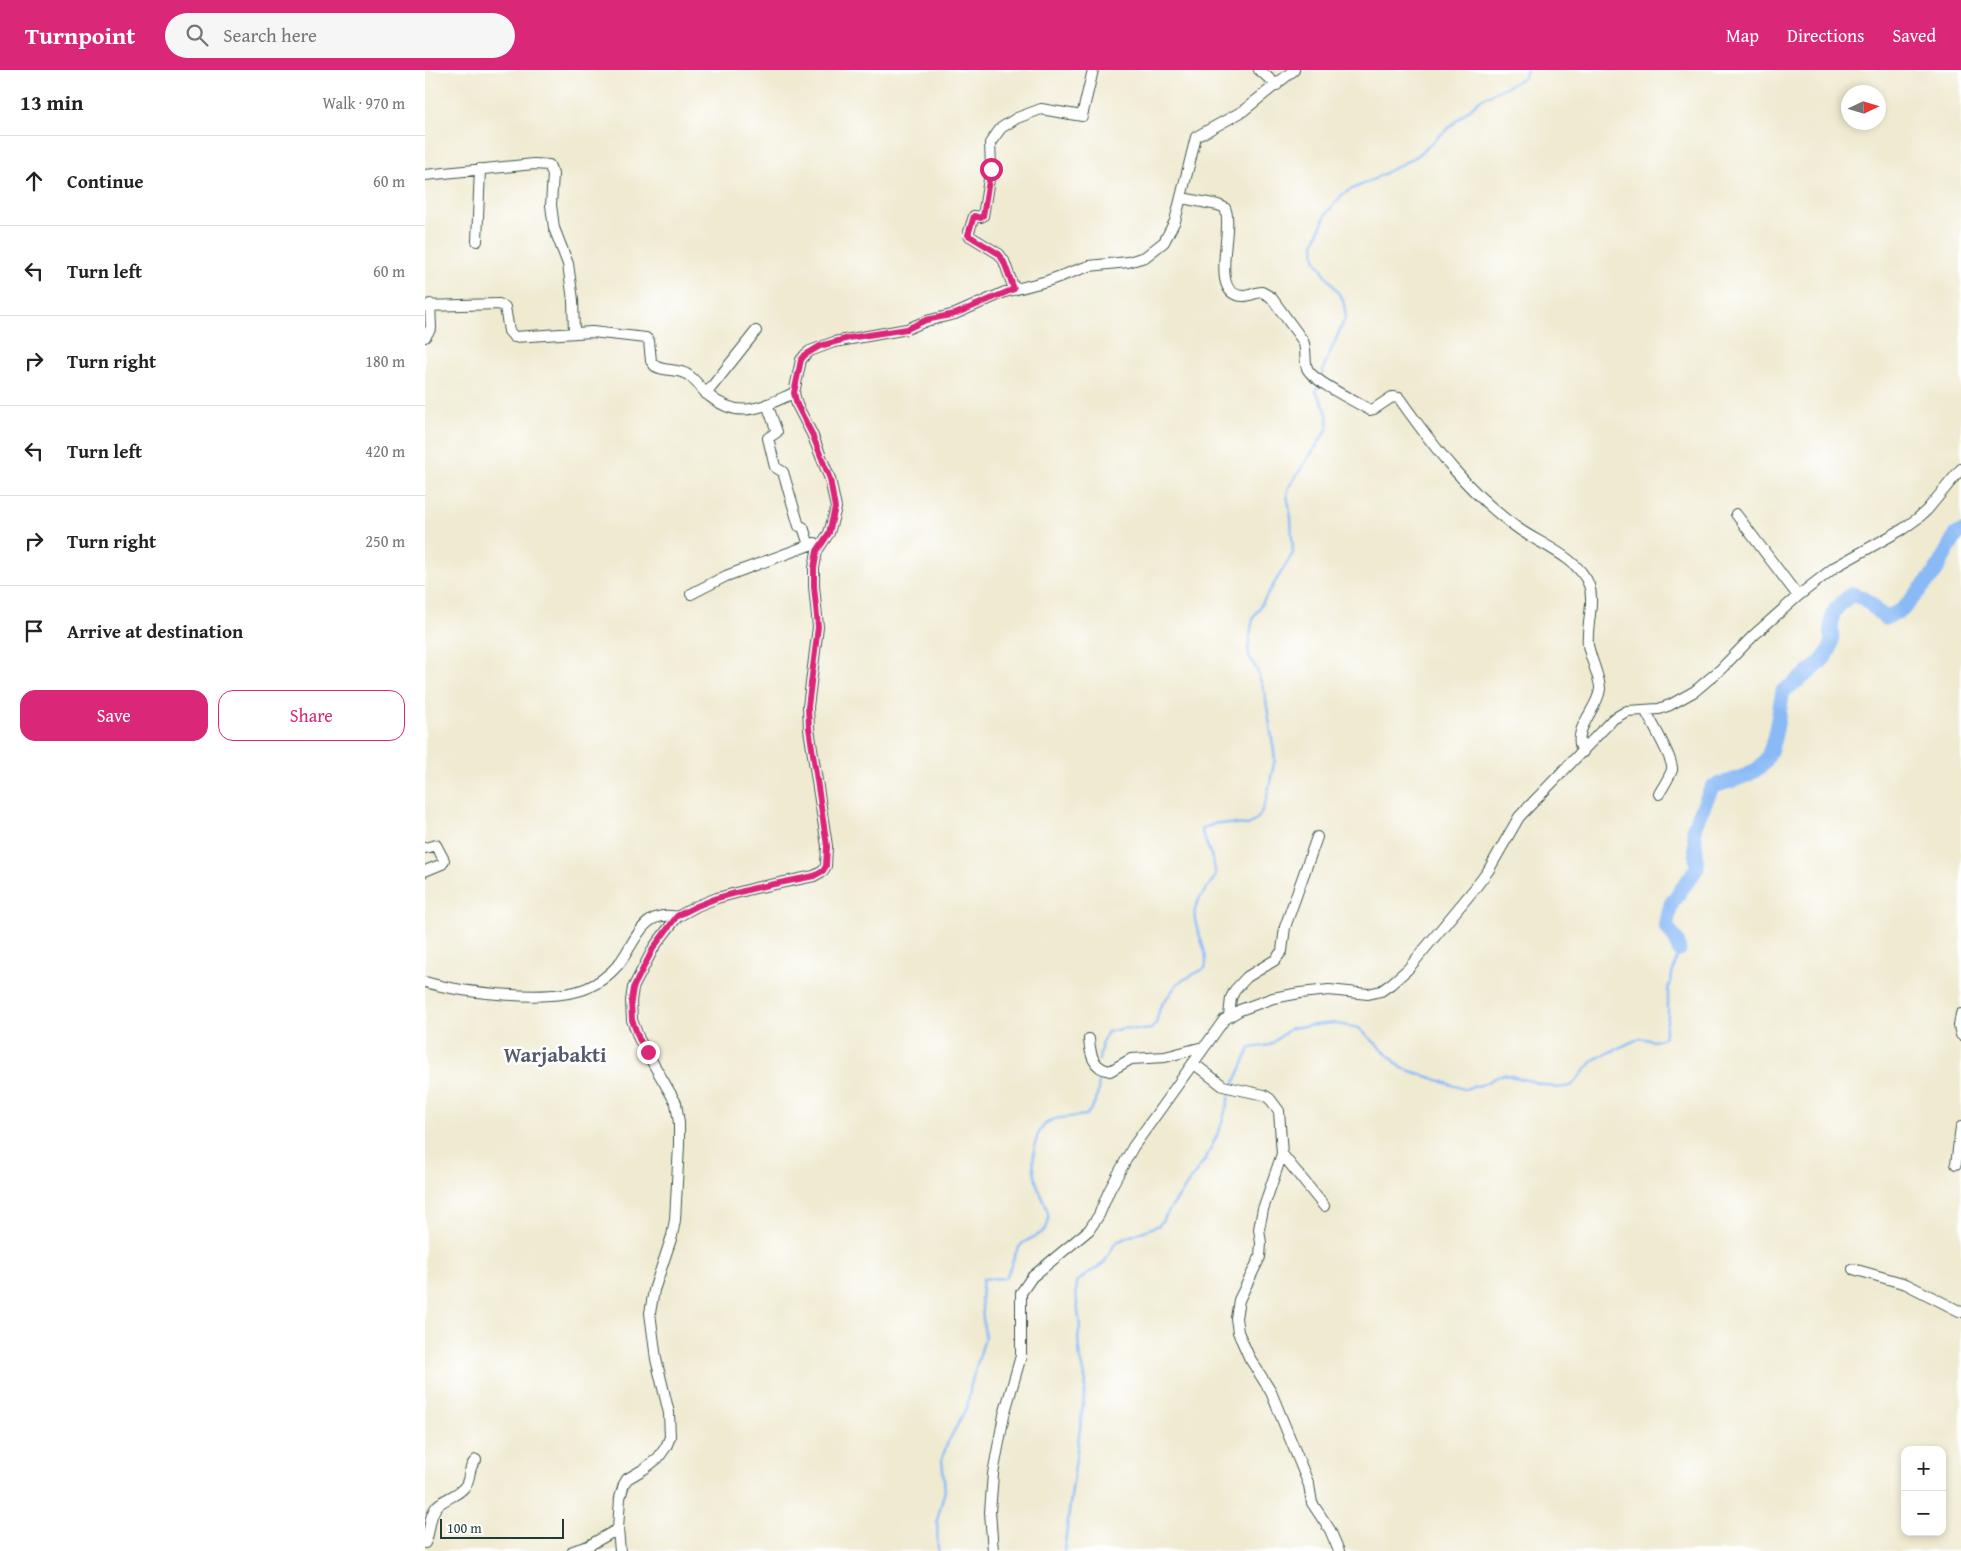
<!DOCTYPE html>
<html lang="en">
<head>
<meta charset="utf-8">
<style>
  :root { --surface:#fff; --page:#f6f6f6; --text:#222; --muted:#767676; --line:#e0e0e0; --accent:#db2777 }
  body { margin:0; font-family:"Gentium Book Plus",serif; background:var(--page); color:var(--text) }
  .controls { position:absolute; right:15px; bottom:15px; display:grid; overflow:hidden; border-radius:10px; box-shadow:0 2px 8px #0003 }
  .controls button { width:45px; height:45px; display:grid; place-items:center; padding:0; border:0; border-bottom:1px solid var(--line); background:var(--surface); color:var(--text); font:25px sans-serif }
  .compass { position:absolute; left:1416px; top:15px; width:45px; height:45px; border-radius:50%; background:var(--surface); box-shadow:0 2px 8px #0003; rotate:86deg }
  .scale { position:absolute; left:15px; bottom:12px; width:124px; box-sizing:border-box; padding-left:5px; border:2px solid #1f3d34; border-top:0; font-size:14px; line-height:18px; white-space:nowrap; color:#1f3d34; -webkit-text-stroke:4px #fff; paint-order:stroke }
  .stop { position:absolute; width:15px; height:15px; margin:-11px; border:4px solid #db2777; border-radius:50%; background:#fff }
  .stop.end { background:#db2777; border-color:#fff; box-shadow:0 1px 5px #0008 }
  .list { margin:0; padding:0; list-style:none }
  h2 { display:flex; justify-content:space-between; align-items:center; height:65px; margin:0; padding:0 20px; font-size:21px }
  h2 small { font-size:16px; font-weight:400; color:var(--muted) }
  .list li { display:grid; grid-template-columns:32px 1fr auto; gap:15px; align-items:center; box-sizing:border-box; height:90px; padding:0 20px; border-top:1px solid var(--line) }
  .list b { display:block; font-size:19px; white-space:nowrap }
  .list em { font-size:16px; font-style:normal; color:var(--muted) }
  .actions { display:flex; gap:10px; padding:15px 20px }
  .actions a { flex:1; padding:11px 0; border:1px solid var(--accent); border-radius:15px; text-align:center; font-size:18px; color:var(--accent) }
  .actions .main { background:var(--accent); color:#fff }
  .icon { flex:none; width:28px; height:28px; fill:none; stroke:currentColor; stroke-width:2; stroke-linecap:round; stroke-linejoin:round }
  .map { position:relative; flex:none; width:1536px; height:1481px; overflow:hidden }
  header { display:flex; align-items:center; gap:30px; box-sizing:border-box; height:70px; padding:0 25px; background:var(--accent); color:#fff }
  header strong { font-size:24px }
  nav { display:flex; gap:28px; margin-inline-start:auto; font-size:18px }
  .search { width:350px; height:45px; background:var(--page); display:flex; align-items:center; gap:12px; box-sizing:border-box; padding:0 18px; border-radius:28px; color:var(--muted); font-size:19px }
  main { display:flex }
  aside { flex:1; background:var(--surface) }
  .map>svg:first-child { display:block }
</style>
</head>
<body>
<header>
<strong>Turnpoint</strong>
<div class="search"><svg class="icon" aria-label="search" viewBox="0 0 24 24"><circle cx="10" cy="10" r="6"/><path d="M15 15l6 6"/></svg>Search here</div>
<nav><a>Map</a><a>Directions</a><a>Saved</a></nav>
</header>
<main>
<aside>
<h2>13 min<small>Walk · 970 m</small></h2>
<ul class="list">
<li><svg class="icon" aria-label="ahead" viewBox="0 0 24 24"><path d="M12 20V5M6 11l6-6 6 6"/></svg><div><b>Continue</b></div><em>60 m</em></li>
<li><svg class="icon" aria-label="left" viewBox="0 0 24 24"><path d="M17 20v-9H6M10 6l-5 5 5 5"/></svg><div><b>Turn left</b></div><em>60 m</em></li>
<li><svg class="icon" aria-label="right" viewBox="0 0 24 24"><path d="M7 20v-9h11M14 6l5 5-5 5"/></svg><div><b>Turn right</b></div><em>180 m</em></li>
<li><svg class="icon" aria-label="left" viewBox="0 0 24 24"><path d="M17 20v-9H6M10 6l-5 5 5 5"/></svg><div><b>Turn left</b></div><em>420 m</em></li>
<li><svg class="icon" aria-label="right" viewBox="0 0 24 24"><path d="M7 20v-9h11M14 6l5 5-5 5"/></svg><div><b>Turn right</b></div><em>250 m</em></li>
<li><svg class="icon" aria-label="arrive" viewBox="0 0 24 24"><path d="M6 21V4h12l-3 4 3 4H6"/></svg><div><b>Arrive at destination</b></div></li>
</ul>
<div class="actions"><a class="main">Save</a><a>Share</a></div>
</aside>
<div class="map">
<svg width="1536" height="1481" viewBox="0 0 1536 1481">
  <rect width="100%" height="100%" fill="#fff"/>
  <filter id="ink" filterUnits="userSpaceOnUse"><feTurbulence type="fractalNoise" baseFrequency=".02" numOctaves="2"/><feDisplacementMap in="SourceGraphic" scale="10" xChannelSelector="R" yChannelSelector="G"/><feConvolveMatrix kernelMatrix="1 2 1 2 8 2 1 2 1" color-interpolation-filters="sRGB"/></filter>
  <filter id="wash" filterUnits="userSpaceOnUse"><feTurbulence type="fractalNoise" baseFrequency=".0096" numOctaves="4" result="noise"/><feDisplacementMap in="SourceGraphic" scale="20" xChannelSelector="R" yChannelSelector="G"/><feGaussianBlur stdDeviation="1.12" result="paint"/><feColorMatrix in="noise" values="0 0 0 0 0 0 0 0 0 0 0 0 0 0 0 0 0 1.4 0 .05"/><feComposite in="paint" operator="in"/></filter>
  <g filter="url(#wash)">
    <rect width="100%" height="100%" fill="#efead0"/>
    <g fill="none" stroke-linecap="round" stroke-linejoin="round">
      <path stroke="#89baf6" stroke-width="2.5" d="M896 308 900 294 921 246 918 230 890 189 889 173 901 144 917 125 923 121 945 111 992 86 1056 29 1099 8 1102 0
        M674 990 677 972 683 962 699 958 718 960 726 959 731 953 735 937 753 913 780 898C786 881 764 854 771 836 774 827 785 814 791 806L788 790 776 760 791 753 823 755 830 751 835 745 841 731 850 689 848 675 840 624 832 600 824 586 823 578 828 548 868 483 866 448 862 424 864 417 903 358C905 344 898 333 891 322L894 313
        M808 1016 825 978 845 975 866 958 907 953 934 958 977 998 1039 1019 1056 1015 1078 1004 1132 1018 1146 1016 1170 989 1215 968 1229 971 1239 968 1243 946V919L1254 880
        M513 1481 512 1450 520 1420 517 1389 522 1374 542 1337 546 1314 560 1268 556 1228 558 1209 580 1208C588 1198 587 1183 597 1174 605 1167 621 1165 623 1153 625 1140 617 1129 613 1117 606 1097 605 1060 627 1050 637 1046 651 1047 661 1045 675 1031 673 1020 674 1001
        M639 1481 661 1312 655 1290 653 1269 655 1255 652 1234 651 1212 679 1193 691 1172 734 1155 781 1088 795 1059 806 1021"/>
      <path stroke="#89baf6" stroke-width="15" d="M1254 880 1252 871 1241 856 1246 834 1272 798 1269 757 1287 717C1302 711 1326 707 1337 695 1350 683 1354 639 1358 621 1374 609 1396 597 1405 579 1409 568 1404 553 1408 544 1411 536 1421 529 1427 524L1440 529 1460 548 1477 540 1509 504 1531 465 1536 462"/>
    </g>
  </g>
  <g filter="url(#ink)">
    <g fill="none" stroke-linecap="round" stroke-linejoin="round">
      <defs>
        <path id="street" d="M834 0 852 15
          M0 105 109 94 124 95 128 104 126 135 129 158 143 194 148 230 149 263
          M757 128 793 135 800 138C810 159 782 226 819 226 825 226 831 222 837 222L846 227 878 271C882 280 879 289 882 298 886 310 933 333 945 340L949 339 967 327 974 328C1008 376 1045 425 1094 459 1115 474 1154 488 1164 515 1170 533 1161 555 1163 575 1165 587 1176 611 1175 619 1173 640 1145 660 1158 682
          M52 171 55 99
          M589 219 579 191 574 184 543 165 549 146 556 147 558 146 566 97 565 73 576 58 592 48 616 39 657 46 668 0
          M0 236 74 234 80 237 84 261 89 267 167 262 221 268 224 271 226 291 230 296C240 302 253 298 263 305 271 310 276 319 283 325 315 351 336 337 369 323
          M0 267 6 258 5 234
          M281 324 331 261
          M342 334 352 362 343 368 350 397 358 402 374 456 378 457 384 475
          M1311 444 1373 526
          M266 524 301 506 390 473
          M1220 640C1226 651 1249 691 1247 700 1244 708 1238 717 1234 724
          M0 778 11 775 19 790 17 794 0 801
          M0 912C39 923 126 933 162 918 174 913 185 904 193 895 211 873 216 839 252 847
          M1536 944 1534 956 1536 965
          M804 946 806 928 810 920 822 907 850 890 857 881 860 857 892 767
          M664 969C665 983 668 999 685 1001L706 989 740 987 778 977
          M768 993 798 1016 839 1025 845 1029 854 1041 857 1084 838 1139 834 1159 836 1173 835 1187 814 1230 811 1248 813 1262 824 1287 846 1322 884 1415 887 1433 905 1460 914 1481
          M857 1084 899 1136
          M1531 1094 1536 1057
          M1428 1199 1481 1214 1536 1242
          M0 1473C6 1461 3 1447 12 1436 20 1428 35 1425 41 1415 46 1406 43 1397 51 1390
          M148 1481 163 1476 193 1459
          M195 1481 193 1459 195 1428 199 1414 202 1409 219 1399 233 1388 241 1377 245 1367 244 1343 231 1289 225 1243 229 1220 247 1166 250 1150 254 1075V1053L251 1033 214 969 207 950 206 931 208 918 229 877 252 847 272 836 292 828 330 818 389 806 398 801 401 796 402 776 384 659 383 637 393 557 389 516V498L392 481 404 463 411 438 405 409 387 364 372 335 369 323 376 290 380 285 385 281 409 272 482 259 501 251 530 244 580 222 622 211 664 196 703 192 720 187 739 172 750 151 771 67 818 41 869 0
          M568 1481 565 1442 568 1404 579 1345 596 1286V1223L607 1207 664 1160 674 1145 684 1121 708 1077 799 950 815 940 848 928 875 923 904 920 943 924 956 921 966 914 983 899 1051 817 1063 801 1094 747 1188 649 1202 641 1234 639 1245 635 1270 621 1296 599 1329 565 1373 526 1410 497 1478 459 1493 448 1502 440 1536 399"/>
      </defs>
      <use href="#street" stroke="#3e574b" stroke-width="12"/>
      <use href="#street" stroke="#fff" stroke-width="10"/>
    </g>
  </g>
  <g fill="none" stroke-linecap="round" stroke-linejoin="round" filter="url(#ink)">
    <path stroke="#db2777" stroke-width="6" d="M223 982 214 969 207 950 206 931 208 918 229 877 252 846 272 836 292 828 330 818 389 806 398 801 401 796 402 776 384 658 383 637 393 557 389 516V498L392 481 404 463 410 438 405 409 387 364 372 335 369 323 376 290 380 285 395 276 424 268 482 259 501 250 530 244 589 219 579 192 574 184 543 165 549 146 556 148 558 146 566 99"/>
  </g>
  <g text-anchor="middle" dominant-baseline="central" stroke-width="5" stroke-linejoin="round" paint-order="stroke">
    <g font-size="21" font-weight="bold" fill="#545b6d" stroke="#fff">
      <text x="130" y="984">Warjabakti</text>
    </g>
  </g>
</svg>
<div class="controls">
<button>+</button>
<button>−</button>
</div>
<svg class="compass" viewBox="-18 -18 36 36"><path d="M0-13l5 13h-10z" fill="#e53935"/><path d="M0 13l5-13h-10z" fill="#767676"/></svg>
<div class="scale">100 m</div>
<div class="stop" style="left:566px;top:99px"></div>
<div class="stop end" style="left:223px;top:982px"></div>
</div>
</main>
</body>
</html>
